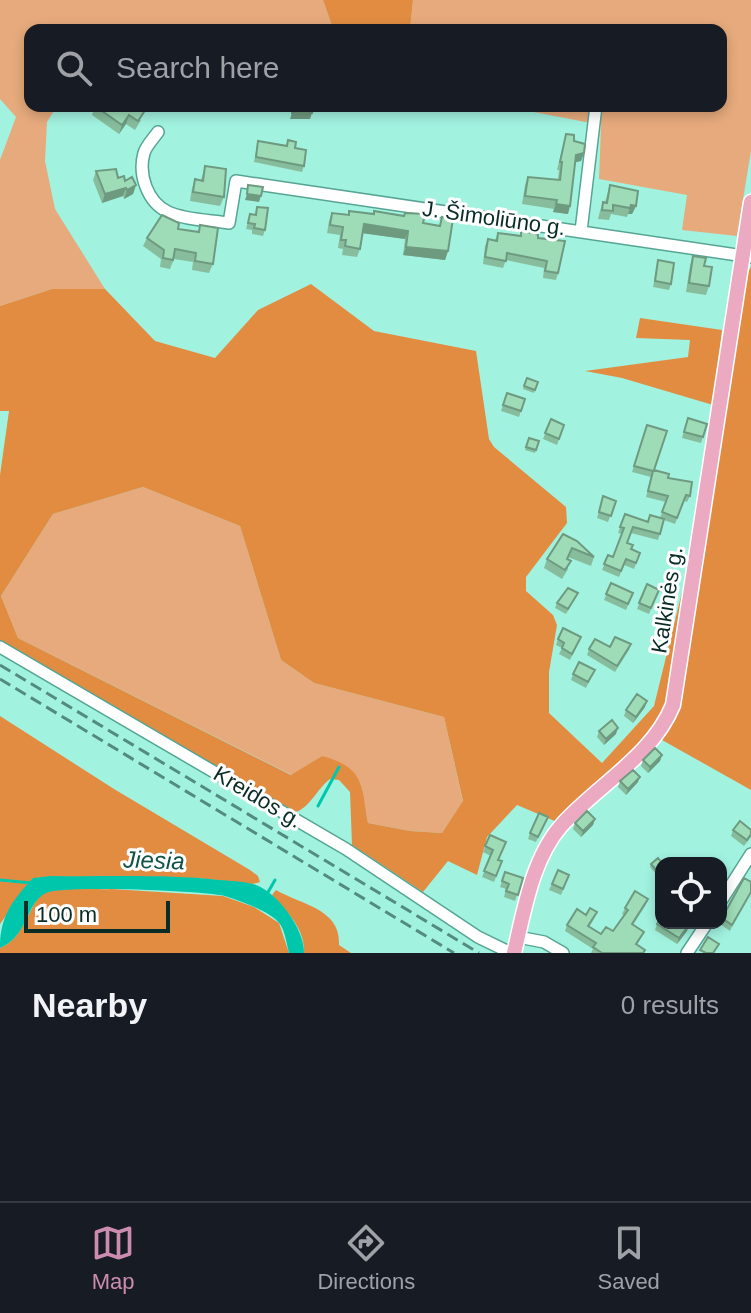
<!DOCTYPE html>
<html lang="en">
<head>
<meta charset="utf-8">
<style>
  :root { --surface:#171b24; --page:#20242c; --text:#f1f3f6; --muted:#9ea1a6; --line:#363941; --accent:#cc8caf }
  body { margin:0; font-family:Helvetica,sans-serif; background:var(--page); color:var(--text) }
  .controls { position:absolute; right:24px; bottom:24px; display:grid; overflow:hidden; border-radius:16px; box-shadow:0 4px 12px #0003 }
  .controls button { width:72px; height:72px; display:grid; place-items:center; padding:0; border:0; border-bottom:2px solid var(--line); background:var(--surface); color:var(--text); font:40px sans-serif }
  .scale { position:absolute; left:24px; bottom:20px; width:146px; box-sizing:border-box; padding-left:8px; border:4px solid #092c26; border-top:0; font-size:22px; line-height:28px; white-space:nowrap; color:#092c26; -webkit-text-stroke:6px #fff; paint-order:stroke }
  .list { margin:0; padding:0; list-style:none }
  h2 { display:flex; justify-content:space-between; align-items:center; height:104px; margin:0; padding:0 32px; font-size:34px }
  h2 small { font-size:26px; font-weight:400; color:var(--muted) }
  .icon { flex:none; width:44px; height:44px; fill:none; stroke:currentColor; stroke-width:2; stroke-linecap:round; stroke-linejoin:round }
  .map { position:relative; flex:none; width:751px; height:953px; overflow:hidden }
  .search { position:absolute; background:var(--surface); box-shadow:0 4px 12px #0003; left:24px; right:24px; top:24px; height:88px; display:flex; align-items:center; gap:20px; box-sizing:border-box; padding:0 28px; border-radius:16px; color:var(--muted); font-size:30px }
  .sheet { height:248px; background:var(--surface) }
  nav { display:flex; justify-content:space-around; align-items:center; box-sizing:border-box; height:112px; border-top:2px solid var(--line); background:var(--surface); font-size:22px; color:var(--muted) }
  nav a { display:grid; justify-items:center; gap:4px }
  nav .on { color:var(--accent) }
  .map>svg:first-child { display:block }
</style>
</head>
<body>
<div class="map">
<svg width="751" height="953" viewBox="0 0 751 953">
  <rect width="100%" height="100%" fill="#a2f2e0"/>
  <path fill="#e6aa7c" d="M0 0H323L332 26 349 30H30V106H57L47 122 45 161 55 209 105 289H52L0 306V160L16 117 0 99Z
    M413 0H751V151L737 236 682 230 687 195 599 179 601 125 503 106H721V30H410Z
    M143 487 240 526 281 660 314 683 444 717 463 802 442 833 410 831 368 823 360 782 322 756 292 775 18 638 1 596 53 514Z"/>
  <path fill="#e28c42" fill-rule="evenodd" d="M323 0H413L410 30H349L332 26Z
    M751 267V790L662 740 675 713 748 272Z
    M311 284 374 331 476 351 489 439 494 447 566 507 567 523 526 577V591L553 615 557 625 549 672V713L602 763 654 706 682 592 686 599 664 714 655 731 557 822 517 805 487 837 477 875 448 861 423 892 352 845 350 792 339 780 330 779C317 789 310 807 296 812L0 642V475L9 411H0V306L52 289H105L155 341 215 358 258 310ZM143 487 240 526 281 660 314 683 444 717 463 801 442 833 410 831 368 823C361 784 365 768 322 756L291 775 18 638 1 596 53 514Z
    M640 318 722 330 713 405 622 378 585 371 688 357 690 340 636 338Z
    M0 716 114 789 250 870 258 876 260 882 253 884 197 878H33L0 924Z
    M112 889 223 896 254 907 279 923 289 953H0V948C29 936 28 898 48 891 61 887 96 890 112 889Z
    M276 890C302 905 341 909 339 945L351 953H304C305 928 287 912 272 895Z"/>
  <path fill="#00c7ac" d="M51 876C107 877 164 874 219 880 231 881 245 881 256 885 278 893 305 930 304 953H289C287 945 285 931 280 924 272 912 238 900 225 896 203 891 63 885 46 893 26 902 29 936 0 948 0 916 12 901 33 878Z"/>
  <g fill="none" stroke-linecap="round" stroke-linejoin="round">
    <path stroke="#00c7ac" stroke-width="3" d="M318 806 339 767
      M0 880 32 883
      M267 894 275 880"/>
    <defs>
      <path id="minor" d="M158 132C153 139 146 146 144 153 138 174 147 202 168 212 185 220 210 220 229 223L236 181 751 257
        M581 231 596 106
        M0 647 346 849 478 937 511 953
        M721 901 751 854
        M518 937 544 942 563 953
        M687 953 707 923"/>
      <path id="major" d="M514 953C524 912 532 859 561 826 596 786 652 757 673 705L751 202"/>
    </defs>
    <use href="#minor" stroke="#56a594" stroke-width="14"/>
    <use href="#major" stroke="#fff" stroke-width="17"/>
    <use href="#minor" stroke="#fff" stroke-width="11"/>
    <use href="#major" stroke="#eca9c2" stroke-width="14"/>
    <path stroke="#538b80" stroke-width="3" stroke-dasharray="12 6" stroke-linecap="butt" d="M0 665 479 953
      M0 679 454 953"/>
  </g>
  <path fill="#87bd9d" d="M95 106 116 108 141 120 135 130 126 124 119 134 92 115Z
    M566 134 584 153 581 161 575 162 568 214 553 212 554 209 522 204 525 185 528 177 558 180 559 170H557Z
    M288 140 295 148 304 166 302 172 254 162 258 141 286 145Z
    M205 166 224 197 220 206 190 201 192 188 195 179 201 180Z
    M96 171 136 185 133 194 124 199 123 196 102 203 93 180Z
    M610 185 636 206 632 214H628L627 217 611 214 609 220 598 219 600 211 603 202H605Z
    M257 207 265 230 263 236 252 234V230L246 229 250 214H255Z
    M349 211 439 226 442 217 448 251 445 260 403 255 405 239 363 233 360 249 357 257 342 255 343 249 338 248 340 235 327 233 329 221 332 213 348 215Z
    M200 225 213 264 209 273 192 270 193 262 174 259 170 269 160 267 161 259 143 246 147 238 178 229 198 232Z
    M521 231 538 238 558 273 556 280 543 278 544 268 506 260 503 268 483 264 485 246 488 239 495 240 498 233 520 236Z
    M693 256 704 266 709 286 706 295 686 292 690 265Z
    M658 260 671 284 669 290 653 287Z
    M527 378 538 382 534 393 523 389Z
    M507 393 525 399 519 417 501 411Z
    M688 418 707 424 701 443 682 438Z
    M551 419 564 425 557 445 543 439Z
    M647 425 654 470 668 478 690 496 687 502 684 501 675 524 664 520 658 540 631 533 627 543 631 549 640 553 634 569 624 565 619 577 602 570 608 555 613 557 622 534 618 533 625 514 647 522 660 518 666 502 646 497 651 477 632 472Z
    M529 438 539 441 535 453 525 450Z
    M603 496 616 501 608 522 597 518Z
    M563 534 594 557 591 566 568 557V569L562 579 544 568 547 559Z
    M611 583 633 593 626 610 604 600Z
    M647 584 659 590 649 614 637 609Z
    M576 597 566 614 555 608 557 603Z
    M581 637 570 660 559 654 562 648 556 645 558 639Z
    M631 644 629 650 615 672 587 655 589 649Z
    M595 670 586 688 571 680 573 674Z
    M645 707 633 723 624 716 626 710Z
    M599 731 616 734 604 745 597 737Z
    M662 755 660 761 648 773 641 766 643 760Z
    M620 781 638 782 626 795 618 787Z
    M548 817 536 842 528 839 530 833Z
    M595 819 593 825 581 837 573 829 575 823Z
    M733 830H751V837L744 846 731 836Z
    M490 835 499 860 502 861 494 882 482 877 491 856 483 852Z
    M661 863V870L656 874 650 867 651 864Z
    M558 870 569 875 561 895 549 890Z
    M505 872 523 878 515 901 504 897 506 889 500 887Z
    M751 882 730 931 720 924 721 923 722 918Z
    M648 899 645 906 633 925 644 932 637 945 645 950 644 953H591L593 949 565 931 567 925 594 919 589 927 601 934 613 931 624 915 622 914 625 908Z
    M657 924 689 925 687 931 677 944 655 930Z"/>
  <path fill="#6e9a80" d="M292 113H312L310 119H290Z
    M129 115 126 124 119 134 122 125Z
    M584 153 581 161 573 163 576 155Z
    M136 185 133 194 124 199 127 190Z
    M126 188 123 196 102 203 105 194Z
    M247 194 261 196 259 202 245 200Z
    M556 204 570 206 568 214 553 212Z
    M631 205 636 206 632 214H628Z
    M364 224 408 231 405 239 361 233Z
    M406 247 448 251 445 260 403 255Z
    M647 701 645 707 633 723 636 717Z
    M618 728 616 734 604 745 606 739Z
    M662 755 660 761 648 773 650 767Z
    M640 777 638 782 626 795 628 789Z
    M595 819 593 825 581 837 583 831Z
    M689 925 687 931 677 944 679 938Z"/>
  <path fill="#9ddcb7" stroke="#6e9a80" stroke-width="2" d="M95 106H113L116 108 117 106H138L144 112 138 121 129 115 122 125Z
    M293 106H314L312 113H292Z
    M566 134 574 135V141L585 144 584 153 576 155 570 206 556 204 557 200 525 196 528 177 560 180 562 162H560Z
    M288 140 296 142 295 148 306 150 304 166 256 157 258 141 287 146Z
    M205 166 226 169 224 197 193 192 195 179 203 181Z
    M116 169 118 178 124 176 125 181 132 177 136 185 127 190 126 188 105 194 96 171Z
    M248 185 263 187 261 196 247 194Z
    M610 185 638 191 636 206 631 205 630 208 613 205V211L602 210 603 202 607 203Z
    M257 207 268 208 265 230 254 228 255 224 248 223 250 214 256 215Z
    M349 211 374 214V211L404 216 405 213 425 214 423 223 440 226 442 217 453 219 448 251 406 247 408 231 364 224 360 249 345 246 346 240H341L343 227 330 225 332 213 349 215Z
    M162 215 179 223 178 229 199 232 200 225 218 228 213 264 195 261 196 253 175 249 173 260 163 258 164 250 147 238Z
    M521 231 533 233 538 235V238L565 241 558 273 545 271 547 261 507 253 506 261 485 257 488 239 497 241 498 233 521 236Z
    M693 256 706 258 704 266 712 267 709 286 689 283Z
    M658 260 674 263 671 284 655 281Z
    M527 378 538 382 535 390 524 386Z
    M507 393 525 399 521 411 503 405Z
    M688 418 707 424 703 437 684 432Z
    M551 419 564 425 559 439 545 433Z
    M647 425 667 431 654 470 669 474 668 478 692 482 690 496 686 495 677 518 662 512 668 496 648 491 653 471 634 466Z
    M529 438 539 441 536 450 526 447Z
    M603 496 616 501 611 516 599 512Z
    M625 514 648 522 650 515 664 519 660 534 633 527 627 543 633 545 631 549 640 553 636 563 626 559 621 571 604 564 608 555 613 557 624 528 620 527Z
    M563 534 577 541 594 557 572 548 567 559 571 561 565 570 547 559Z
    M611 583 633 593 628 604 606 594Z
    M647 584 659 590 651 608 639 603Z
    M568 588 578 593 568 609 557 603Z
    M563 628 581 637 572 654 562 648 564 643 558 639Z
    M615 637 631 644 617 666 589 649 595 639 610 647Z
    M579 662 595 670 588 682 573 674Z
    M637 694 647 701 636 717 626 710Z
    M612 720 618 728 606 739 599 731Z
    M655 748 662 755 650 767 643 760Z
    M633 770 640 777 628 789 620 781Z
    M587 811 595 819 583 831 575 823Z
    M539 813 548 817 538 837 530 833Z
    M740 821 751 830V834L747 840 733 830Z
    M490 835 506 842 498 860 502 861 496 876 484 871 493 850 485 846Z
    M658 858 662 863H661V868L657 871 651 864Z
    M558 870 569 875 563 889 552 884Z
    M505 872 523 878 518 895 506 891 509 884 502 881Z
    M744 878 751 882V892L732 925 722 918Z
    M635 891 648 899 632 924 644 932 636 944 645 950 643 953H602L593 947 596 943 567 925 577 909 586 915 590 908 597 912 588 926 601 934 606 927 613 931 628 910 625 908Z
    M661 918V923H686L689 925 679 938 657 924Z
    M708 937 719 944 713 953H706L700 950Z"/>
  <g text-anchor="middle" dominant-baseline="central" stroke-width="6" stroke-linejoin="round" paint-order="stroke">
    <g font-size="22" fill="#092c26" stroke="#fff">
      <text transform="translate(494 218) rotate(8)">J. Šimoliūno g.</text>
      <text transform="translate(667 600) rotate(-81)">Kalkinės g.</text>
      <text transform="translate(258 797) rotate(31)">Kreidos g.</text>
    </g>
    <g font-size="24" font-style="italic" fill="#105347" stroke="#fff">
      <text transform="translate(154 860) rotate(2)">Jiesia</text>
    </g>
  </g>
</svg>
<div class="controls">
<button><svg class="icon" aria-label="locate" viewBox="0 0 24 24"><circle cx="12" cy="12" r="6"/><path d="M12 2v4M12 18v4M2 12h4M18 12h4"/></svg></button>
</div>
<div class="scale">100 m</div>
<div class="search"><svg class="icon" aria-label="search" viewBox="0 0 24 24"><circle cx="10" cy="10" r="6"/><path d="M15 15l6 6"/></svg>Search here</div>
</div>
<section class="sheet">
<h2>Nearby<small>0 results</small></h2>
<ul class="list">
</ul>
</section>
<nav>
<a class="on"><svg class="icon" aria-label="map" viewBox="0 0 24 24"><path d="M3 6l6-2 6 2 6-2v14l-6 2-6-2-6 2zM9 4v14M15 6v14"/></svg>Map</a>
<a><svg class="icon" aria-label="directions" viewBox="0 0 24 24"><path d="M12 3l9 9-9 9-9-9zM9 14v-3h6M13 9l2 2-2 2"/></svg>Directions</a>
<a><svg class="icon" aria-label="saved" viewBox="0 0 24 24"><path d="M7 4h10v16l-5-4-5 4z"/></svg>Saved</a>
</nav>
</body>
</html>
